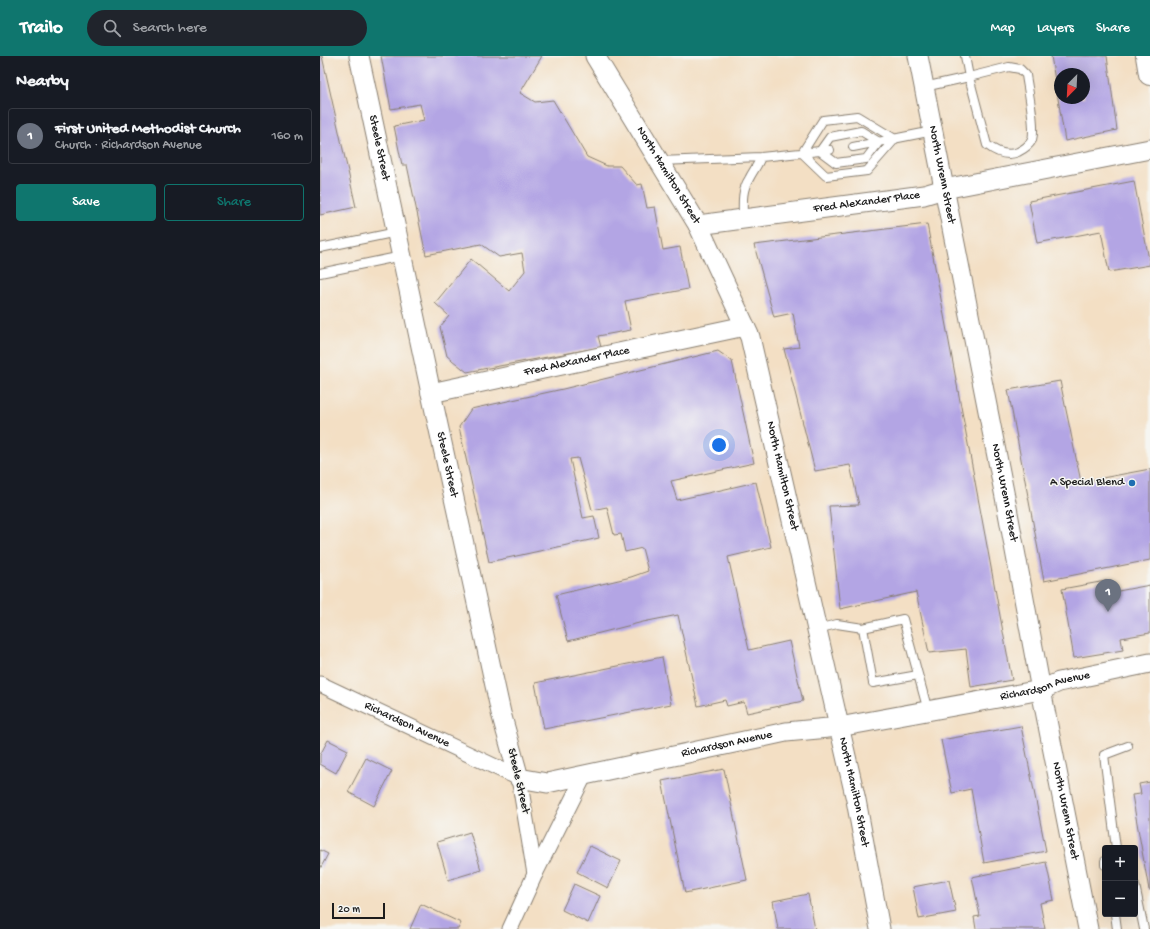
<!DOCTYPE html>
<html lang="en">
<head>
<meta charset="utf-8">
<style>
  :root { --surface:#171b24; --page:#20242c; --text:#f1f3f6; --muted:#9ea1a6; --line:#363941; --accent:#0f766e }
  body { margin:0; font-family:"Gochi Hand",sans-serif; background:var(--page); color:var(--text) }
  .controls { position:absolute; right:12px; bottom:12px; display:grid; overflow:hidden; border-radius:4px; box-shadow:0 4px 16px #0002 }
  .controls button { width:36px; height:36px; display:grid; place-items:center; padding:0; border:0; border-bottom:1px solid var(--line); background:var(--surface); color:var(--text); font:20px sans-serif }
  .compass { position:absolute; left:734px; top:12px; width:36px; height:36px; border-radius:50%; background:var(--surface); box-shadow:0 4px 16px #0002; rotate:204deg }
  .scale { position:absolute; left:12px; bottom:10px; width:53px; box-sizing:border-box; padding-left:4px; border:2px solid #1c1c1c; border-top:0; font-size:11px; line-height:14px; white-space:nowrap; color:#1c1c1c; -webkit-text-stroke:3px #f6f6f2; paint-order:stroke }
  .you { position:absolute; left:399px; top:389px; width:14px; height:14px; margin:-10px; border:3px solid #fff; border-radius:50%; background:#1a73e8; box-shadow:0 0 0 6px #1a73e833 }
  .badge { display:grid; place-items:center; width:26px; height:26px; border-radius:50%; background:var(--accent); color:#fff; font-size:13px; font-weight:700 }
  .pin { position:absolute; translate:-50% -33px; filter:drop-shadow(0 1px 2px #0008) }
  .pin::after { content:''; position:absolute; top:21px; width:14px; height:12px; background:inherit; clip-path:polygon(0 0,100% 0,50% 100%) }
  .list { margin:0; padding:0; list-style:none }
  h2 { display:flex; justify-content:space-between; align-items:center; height:52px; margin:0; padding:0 16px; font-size:17px }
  h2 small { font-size:13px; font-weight:400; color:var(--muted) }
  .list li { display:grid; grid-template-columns:26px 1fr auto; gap:12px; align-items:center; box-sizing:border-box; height:56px; margin:0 8px 8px; padding:0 8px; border:1px solid var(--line); border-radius:4px }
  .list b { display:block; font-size:15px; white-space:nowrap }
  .list p { margin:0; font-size:13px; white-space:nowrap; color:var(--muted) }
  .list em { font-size:13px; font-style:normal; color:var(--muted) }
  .actions { display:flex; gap:8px; padding:12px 16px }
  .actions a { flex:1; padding:9px 0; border:1px solid var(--accent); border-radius:4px; text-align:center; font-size:14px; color:var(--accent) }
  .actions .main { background:var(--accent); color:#fff }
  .icon { flex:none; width:22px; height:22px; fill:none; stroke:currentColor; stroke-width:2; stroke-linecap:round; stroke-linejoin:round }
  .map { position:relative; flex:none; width:830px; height:873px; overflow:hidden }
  header { display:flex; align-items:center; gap:24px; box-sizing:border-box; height:56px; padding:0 20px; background:var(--accent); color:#fff }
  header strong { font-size:19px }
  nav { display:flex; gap:22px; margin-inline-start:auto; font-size:14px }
  .search { width:280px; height:36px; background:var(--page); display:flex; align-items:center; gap:10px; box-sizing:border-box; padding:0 14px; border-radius:22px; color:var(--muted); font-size:15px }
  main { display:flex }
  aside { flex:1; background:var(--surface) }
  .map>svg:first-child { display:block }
</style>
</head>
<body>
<header>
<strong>Trailo</strong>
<div class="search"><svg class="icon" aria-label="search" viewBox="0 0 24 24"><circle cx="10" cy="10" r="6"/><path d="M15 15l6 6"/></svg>Search here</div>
<nav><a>Map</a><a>Layers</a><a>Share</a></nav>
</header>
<main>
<aside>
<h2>Nearby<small></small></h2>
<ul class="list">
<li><span class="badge" style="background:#6b7280">1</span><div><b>First United Methodist Church</b><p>Church · Richardson Avenue</p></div><em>160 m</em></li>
</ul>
<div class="actions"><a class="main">Save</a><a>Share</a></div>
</aside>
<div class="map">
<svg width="830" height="873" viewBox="0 0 830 873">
  <rect width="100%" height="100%" fill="#f6f6f2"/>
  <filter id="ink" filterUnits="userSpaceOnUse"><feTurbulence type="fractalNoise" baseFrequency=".025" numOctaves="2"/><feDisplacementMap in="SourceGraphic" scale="8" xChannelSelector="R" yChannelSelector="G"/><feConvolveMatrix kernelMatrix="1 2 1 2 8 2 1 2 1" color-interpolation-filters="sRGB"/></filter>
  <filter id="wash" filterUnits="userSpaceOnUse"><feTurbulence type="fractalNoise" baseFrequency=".012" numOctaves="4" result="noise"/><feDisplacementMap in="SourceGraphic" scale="16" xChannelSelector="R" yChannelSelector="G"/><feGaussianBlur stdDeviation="0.9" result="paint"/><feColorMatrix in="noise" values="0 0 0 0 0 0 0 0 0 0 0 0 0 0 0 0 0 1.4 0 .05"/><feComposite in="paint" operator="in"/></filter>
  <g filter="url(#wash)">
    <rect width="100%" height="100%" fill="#f3dfc4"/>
    <g id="blocks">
      <path fill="#b3a5e4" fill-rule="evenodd" d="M0 0H2L36 151 0 159Z
        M61 0H222L200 37 215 46 233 44 267 101 287 110H300L317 129 322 128 327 152 335 151 343 194 360 191 368 233 305 245 311 274 278 280 281 291 147 316 127 300 120 271 129 260 115 247 151 203 189 235 205 215 202 197 179 201 161 188 106 199 87 109H82L74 70 104 64 100 48 71 53Z
        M731 0H787L797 74 745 85ZM740 18H764V42H740Z
        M814 125 830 209 789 216 781 175 717 187 709 145Z
        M607 168 692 624 651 631 646 593 609 597 596 536 520 553 509 450 539 449 530 409 495 415 464 293 479 291 473 257 454 261 434 189Z
        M398 295 412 305 434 407 351 425 357 444 436 426 451 491 408 501 429 594 469 585 483 645 427 657 424 646 407 650 405 644 378 650 358 559 323 566 248 585 236 539 311 521 328 515 322 492 305 496 301 478 294 479 287 451 272 454 258 402 250 403 263 462 274 460 279 482 169 506 139 371 151 353 243 333Z
        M740 325 761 426 830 413V504L724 525 688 334Z
        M791 524 793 536 830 529V577L801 582 803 594 754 602 742 533Z
        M342 601 351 648 224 673 215 627Z
        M701 670 726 795 664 807 651 733 632 737 621 684Z
        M8 684 28 694 16 717 0 708V699Z
        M46 702 72 715 54 750 28 736Z
        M404 713 427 824 365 837 342 725Z
        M830 726V834H829L812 739 821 738 819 728Z
        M150 776 161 814 128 824 117 786Z
        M270 790 301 805 288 832 257 816Z
        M0 794 8 798 0 813Z
        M726 806 734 844 720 847 725 873H656L654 861 660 860 652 821Z
        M629 824 636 856 599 863 593 831Z
        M254 828 280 840 268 867 242 854Z
        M488 838 495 873H458L453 845Z
        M101 848 141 867 138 873H90Z"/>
    </g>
  </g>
  <g filter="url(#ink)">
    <use href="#blocks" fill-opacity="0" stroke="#887e70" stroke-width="1"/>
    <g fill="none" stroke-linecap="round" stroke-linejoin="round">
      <defs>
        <path id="service" d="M689 11 700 13 706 19C708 34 716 70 712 84 709 90 704 93 698 96 686 101 676 96 667 89L649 21Z
          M604 31 649 21 645 0
          M537 60 575 83 547 115 506 120 482 97 503 64Z
          M541 75 559 86 546 103 516 107 500 95 510 81Z
          M533 91 613 75
          M340 105 441 101 510 94
          M423 163C423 150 421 135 429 123 433 115 438 109 441 101
          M0 192 77 176
          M0 217 82 200
          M497 573 517 568 543 572
          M598 619 553 627 543 572 583 563 608 655
          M796 792 784 699 808 690
          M785 805V809
          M815 829 824 873
          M795 858 797 873"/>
        <g id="minor">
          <path id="s1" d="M0 628 199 722 215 818"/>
          <path d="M190 873 215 818 264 720"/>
        </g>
        <g id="tertiary">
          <path id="s2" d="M39 0 111 337 181 657 199 722 227 727 466 676 519 671 721 634 739 626 830 607"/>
          <path id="s3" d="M275 0 378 169 430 281 536 744 560 873"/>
          <path id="s4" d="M598 0 685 441 721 634 768 873"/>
          <path id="s5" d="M378 169 604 139 624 133 830 93"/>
          <path id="s6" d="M111 337 425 270"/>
        </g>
        <path id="primary" d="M827 0 830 18"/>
      </defs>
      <use href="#service" stroke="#887e70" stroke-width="10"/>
      <use href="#minor" stroke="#887e70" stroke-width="17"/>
      <use href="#tertiary" stroke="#887e70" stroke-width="21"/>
      <use href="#primary" stroke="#887e70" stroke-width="24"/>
      <use href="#service" stroke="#fff" stroke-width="8"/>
      <use href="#minor" stroke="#fff" stroke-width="15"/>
      <use href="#tertiary" stroke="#fff" stroke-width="19"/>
      <use href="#primary" stroke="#fff" stroke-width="22"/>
    </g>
  </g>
  <circle fill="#1f6fb2" stroke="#f6f6f2" stroke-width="1.5" cx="812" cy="427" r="4"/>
  <g text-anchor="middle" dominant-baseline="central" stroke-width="3" stroke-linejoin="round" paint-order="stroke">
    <g font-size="12" fill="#1c1c1c" stroke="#f6f6f2">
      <text stroke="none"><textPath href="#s2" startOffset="94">Steele Street</textPath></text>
      <text stroke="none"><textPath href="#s4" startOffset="121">North Wrenn Street</textPath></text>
      <text stroke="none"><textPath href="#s3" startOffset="140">North Hamilton Street</textPath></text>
      <text stroke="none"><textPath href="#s5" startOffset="170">Fred Alexander Place</textPath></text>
      <text stroke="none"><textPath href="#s6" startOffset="149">Fred Alexander Place</textPath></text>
      <text stroke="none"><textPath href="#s2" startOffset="418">Steele Street</textPath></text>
      <text stroke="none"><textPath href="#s3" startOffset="464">North Hamilton Street</textPath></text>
      <text stroke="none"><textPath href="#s4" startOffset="445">North Wrenn Street</textPath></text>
      <text stroke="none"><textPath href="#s2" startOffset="1276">Richardson Avenue</textPath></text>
      <text stroke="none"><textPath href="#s1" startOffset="96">Richardson Avenue</textPath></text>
      <text stroke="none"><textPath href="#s2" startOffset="952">Richardson Avenue</textPath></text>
      <text transform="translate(198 725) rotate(77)">Steele Street</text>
      <text stroke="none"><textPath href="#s3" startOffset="788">North Hamilton Street</textPath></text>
      <text stroke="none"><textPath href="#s4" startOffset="769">North Wrenn Street</textPath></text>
    </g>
    <g font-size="12" fill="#1c1c1c" stroke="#f6f6f2" text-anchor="end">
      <text x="804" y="427">A Special Blend</text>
    </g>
  </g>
</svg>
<div class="controls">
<button>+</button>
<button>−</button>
</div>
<svg class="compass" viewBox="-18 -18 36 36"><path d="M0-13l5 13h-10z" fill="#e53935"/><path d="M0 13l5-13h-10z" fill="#9ea1a6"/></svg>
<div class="scale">20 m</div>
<div class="you"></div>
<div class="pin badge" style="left:788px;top:556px;background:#6b7280">1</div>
</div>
</main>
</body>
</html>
